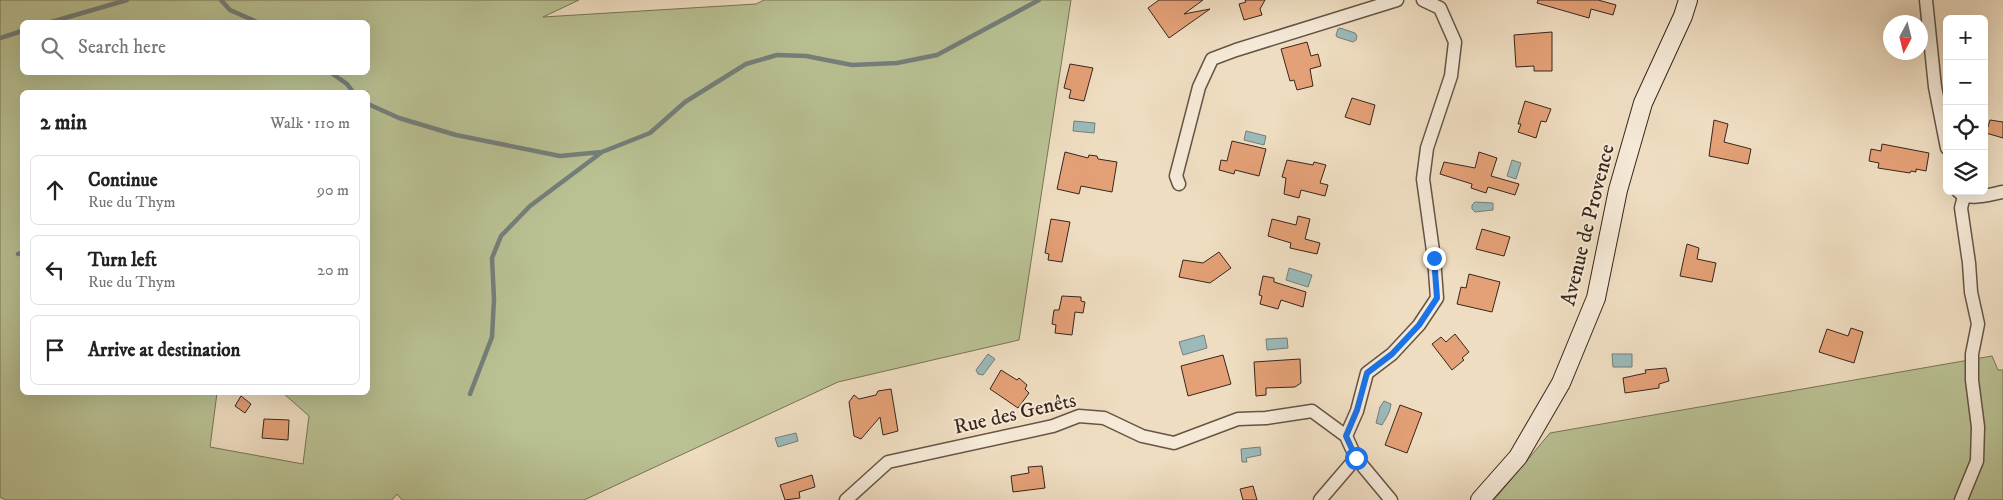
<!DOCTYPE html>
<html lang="en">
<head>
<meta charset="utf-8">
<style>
  :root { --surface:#fff; --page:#f6f6f6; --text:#222; --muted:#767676; --line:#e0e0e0 }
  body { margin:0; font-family:"IM FELL DW Pica",serif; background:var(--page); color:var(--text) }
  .controls { position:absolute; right:15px; top:15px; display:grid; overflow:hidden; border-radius:8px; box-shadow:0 5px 20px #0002 }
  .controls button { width:45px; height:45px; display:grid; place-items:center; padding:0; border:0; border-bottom:1px solid var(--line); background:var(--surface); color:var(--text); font:25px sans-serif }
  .compass { position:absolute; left:1883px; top:15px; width:45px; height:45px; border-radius:50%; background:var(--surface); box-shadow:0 5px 20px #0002; rotate:187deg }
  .stop { position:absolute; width:15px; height:15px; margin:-11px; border:4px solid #1a73e8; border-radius:50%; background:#fff }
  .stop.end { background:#1a73e8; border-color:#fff; box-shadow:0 1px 5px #0008 }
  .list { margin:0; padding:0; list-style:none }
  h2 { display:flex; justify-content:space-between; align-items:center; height:65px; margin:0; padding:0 20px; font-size:21px }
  h2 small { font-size:16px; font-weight:400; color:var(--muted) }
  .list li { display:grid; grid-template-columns:32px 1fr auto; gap:15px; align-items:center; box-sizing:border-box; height:70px; margin:0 10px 10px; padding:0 10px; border:1px solid var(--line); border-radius:8px }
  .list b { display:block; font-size:19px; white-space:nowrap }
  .list p { margin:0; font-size:16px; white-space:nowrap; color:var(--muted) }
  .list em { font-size:16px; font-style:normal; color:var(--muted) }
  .icon { flex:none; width:28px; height:28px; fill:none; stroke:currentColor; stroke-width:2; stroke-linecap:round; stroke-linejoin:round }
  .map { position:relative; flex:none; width:2003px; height:500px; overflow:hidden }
  .search { position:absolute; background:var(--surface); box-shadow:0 5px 20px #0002; left:20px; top:20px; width:350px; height:55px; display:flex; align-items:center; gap:12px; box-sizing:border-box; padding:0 18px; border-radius:8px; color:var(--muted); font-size:19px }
  .panel { position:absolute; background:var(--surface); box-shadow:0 5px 20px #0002; left:20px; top:90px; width:350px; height:305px; border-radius:8px }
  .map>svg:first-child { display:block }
</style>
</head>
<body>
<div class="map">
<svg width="2003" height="500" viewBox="0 0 2003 500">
  <rect width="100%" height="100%" fill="#efddc1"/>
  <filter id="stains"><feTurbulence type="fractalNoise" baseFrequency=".004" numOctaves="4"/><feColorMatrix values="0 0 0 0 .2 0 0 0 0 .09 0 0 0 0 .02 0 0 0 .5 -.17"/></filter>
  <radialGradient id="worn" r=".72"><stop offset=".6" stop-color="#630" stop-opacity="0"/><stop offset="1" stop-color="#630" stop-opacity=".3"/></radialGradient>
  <path fill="#b9c193" stroke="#787458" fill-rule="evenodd" d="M0 0H579L543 17 756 4 764 0H1071L1019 340 838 382 584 500H402L397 494 392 500H6L0 497ZM368 22V72H22V22ZM22 92H368V392L283 393 309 416 303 464 210 447 217 393 22 392Z
    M1992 356 1998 370H2003V500H1494L1550 433Z"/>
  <path fill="#9cbaba" stroke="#747f7b" d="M1340 28 1355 33 1357 36 1356 40 1353 42 1337 37 1336 35 1338 29Z
    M1074 121 1095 123 1094 133 1073 131Z
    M1246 131 1266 136 1264 145 1244 140Z
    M1512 160 1521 163 1516 179 1507 176Z
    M1475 202 1493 203V210L1475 212 1472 209V205Z
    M1289 268 1312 275 1308 287 1286 280Z
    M1204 335 1207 348 1183 355 1179 342Z
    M1287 338 1288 348 1267 350 1266 339Z
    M988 354 995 359 983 375 978 374 976 370Z
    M1612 354H1632V367H1613Z
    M1384 401 1391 404C1390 413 1386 418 1382 425L1376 423 1380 407Z
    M796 433 798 441 778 447 775 438Z
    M1260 447 1261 455 1246 458 1247 462H1242L1241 449Z"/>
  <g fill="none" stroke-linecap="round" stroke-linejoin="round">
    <path stroke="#747f7b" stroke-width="4.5" d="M221 0 230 10 257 22
      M51 22 127 0
      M0 38 22 31
      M330 72 347 84 353 92
      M368 104 399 118 456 135 560 156 602 152 650 133 685 102 746 64 777 55 806 56 852 65 897 63 937 55 1039 0
      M18 254 22 253
      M470 394 492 337 494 299 492 258 501 236 530 206 602 152"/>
  </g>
  <path fill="#e4a077" stroke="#38261c" d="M1159 0H1203L1184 14 1210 9 1169 38 1148 8Z
    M1245 0H1265L1260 9 1262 15 1244 20 1239 4 1246 2Z
    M1538 0H1598L1616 5 1613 15 1591 9 1589 18 1537 3Z
    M1552 32V71H1534V66L1516 67 1514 35Z
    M1307 42 1311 56 1318 54 1321 66 1310 69 1313 86 1297 90 1294 80 1290 81 1281 49Z
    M1070 64 1093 68 1084 101 1069 98 1071 90 1064 88Z
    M1352 98 1375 105 1370 125 1345 117Z
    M1525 101 1551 109 1546 122 1541 121 1536 138 1518 132 1521 124H1518Z
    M1714 120 1728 124 1724 142 1751 149 1748 164 1709 156Z
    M1990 120 2003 122V138L1986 133Z
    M1232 141 1266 149 1259 176 1235 170 1234 174 1219 170 1221 160 1227 161Z
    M1882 144 1929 153 1926 171 1916 169V172L1911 171 1910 173 1878 168 1879 163 1869 161 1871 149 1881 151Z
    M1065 152 1088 158 1089 155 1097 156 1098 159 1117 162 1112 192 1081 186 1079 194 1057 189Z
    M1479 152 1497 158 1491 176 1519 184 1515 195 1488 187 1486 193 1471 188 1472 184 1440 174 1444 162 1475 168Z
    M1287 160 1313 165 1314 162 1326 165 1320 183 1328 185 1325 196 1301 190 1299 198 1284 194 1286 178 1282 177Z
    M1298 216 1310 219 1305 239 1320 243 1317 254 1290 248 1291 243 1268 236 1272 219 1296 225Z
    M1051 219 1070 222 1062 262 1048 260 1049 254 1045 253Z
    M1482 229 1510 237 1504 256 1476 249Z
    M1687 244 1699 248 1697 259 1716 263 1712 282 1680 276Z
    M1219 252 1231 268 1210 283 1179 277 1183 260 1203 263Z
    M1469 274 1500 282 1492 312 1457 304 1461 287 1466 288Z
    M1263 276 1274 278V282L1306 292 1303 307 1281 300 1278 309 1260 304 1262 296 1259 295Z
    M1062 296 1081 297V301L1085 302 1083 313 1075 312 1072 335 1055 333 1056 325 1052 324 1054 310H1059Z
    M1851 328 1863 332 1854 363 1819 352 1827 329 1848 336Z
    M1455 334 1469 352 1462 358 1464 360 1452 370 1432 344 1441 337 1446 342Z
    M1223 355 1231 384 1188 396 1181 366Z
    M1300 359 1301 383 1295 387 1266 388V395L1256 396 1254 362Z
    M1666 368 1669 381 1659 384V388L1625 393 1623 378 1646 373 1645 370Z
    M1001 370 1017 380 1019 378 1027 385 1025 389 1029 393 1018 408 990 389Z
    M891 389 898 431 883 435 880 417 861 439 854 436 849 402 854 395 859 399 876 395 878 391Z
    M241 396 251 404 245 413 235 406Z
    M1400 405 1422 413 1407 453 1385 445Z
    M264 419 289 420 288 440 262 438Z
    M1042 466 1045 488 1013 492 1011 476 1029 473 1028 467Z
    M812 475 815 487 799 492 800 498 785 500 780 485Z
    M1253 486 1257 500H1243L1240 489Z"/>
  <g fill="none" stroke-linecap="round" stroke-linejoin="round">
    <defs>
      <path id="street" d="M1926 0 1935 87 1947 148
        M1179 184 1176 176 1199 87 1212 59 1236 50 1397 0
        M1958 191C1967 202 1991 194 2003 192
        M1346 436 1357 411 1367 373 1392 354 1419 325 1437 298 1434 258 1423 179 1427 148 1451 76 1455 42 1440 8 1423 0
        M846 500 888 462 1053 426 1079 416 1104 418 1142 436 1174 443 1238 419 1266 418 1312 411 1346 436 1356 458 1391 500
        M1320 500 1356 458
        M1961 500 1977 461 1978 427 1972 380V354L1978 324 1971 292 1969 263 1961 208 1964 196"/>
      <path id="secondary" d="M1480 500 1518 457 1561 383 1596 298 1618 190 1643 103 1683 16 1688 0"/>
    </defs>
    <use href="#street" stroke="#665445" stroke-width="15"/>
    <use href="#secondary" stroke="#38261c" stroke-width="20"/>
    <use href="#street" stroke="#f5e9d7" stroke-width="12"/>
    <use href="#secondary" stroke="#f5e9d7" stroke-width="18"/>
  </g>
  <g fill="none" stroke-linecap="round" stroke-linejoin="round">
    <path stroke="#1a73e8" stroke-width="6" d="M1356 458 1346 436 1357 410 1367 373 1392 354 1419 325 1437 298 1434 258"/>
  </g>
  <g text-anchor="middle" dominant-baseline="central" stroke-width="4" stroke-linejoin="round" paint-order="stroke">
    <g font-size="21" fill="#38261c" stroke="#f5e9d7">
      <text transform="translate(1588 225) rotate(-76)">Avenue de Provence</text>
      <text transform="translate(1015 414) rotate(-13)">Rue des Genêts</text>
    </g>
  </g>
  <rect width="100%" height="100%" filter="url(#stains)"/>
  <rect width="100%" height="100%" fill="url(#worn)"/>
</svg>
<div class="controls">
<button>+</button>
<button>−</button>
<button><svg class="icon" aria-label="locate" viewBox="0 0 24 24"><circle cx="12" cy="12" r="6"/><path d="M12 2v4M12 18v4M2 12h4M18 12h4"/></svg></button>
<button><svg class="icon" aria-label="layers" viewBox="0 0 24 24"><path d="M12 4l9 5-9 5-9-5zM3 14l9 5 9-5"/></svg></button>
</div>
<svg class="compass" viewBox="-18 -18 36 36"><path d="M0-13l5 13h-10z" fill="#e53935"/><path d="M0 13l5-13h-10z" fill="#767676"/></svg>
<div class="stop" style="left:1356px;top:458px"></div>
<div class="stop end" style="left:1434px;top:258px"></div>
<div class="search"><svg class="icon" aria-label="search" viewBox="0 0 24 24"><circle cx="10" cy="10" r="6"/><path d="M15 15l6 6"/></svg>Search here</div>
<section class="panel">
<h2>2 min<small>Walk · 110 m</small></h2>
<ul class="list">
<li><svg class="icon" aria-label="ahead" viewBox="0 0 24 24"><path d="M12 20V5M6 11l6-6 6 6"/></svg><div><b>Continue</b><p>Rue du Thym</p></div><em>90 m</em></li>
<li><svg class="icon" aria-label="left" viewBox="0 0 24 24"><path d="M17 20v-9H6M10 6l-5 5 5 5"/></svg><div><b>Turn left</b><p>Rue du Thym</p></div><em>20 m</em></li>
<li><svg class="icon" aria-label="arrive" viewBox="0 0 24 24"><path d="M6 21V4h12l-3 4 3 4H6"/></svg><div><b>Arrive at destination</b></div></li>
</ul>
</section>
</div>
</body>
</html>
